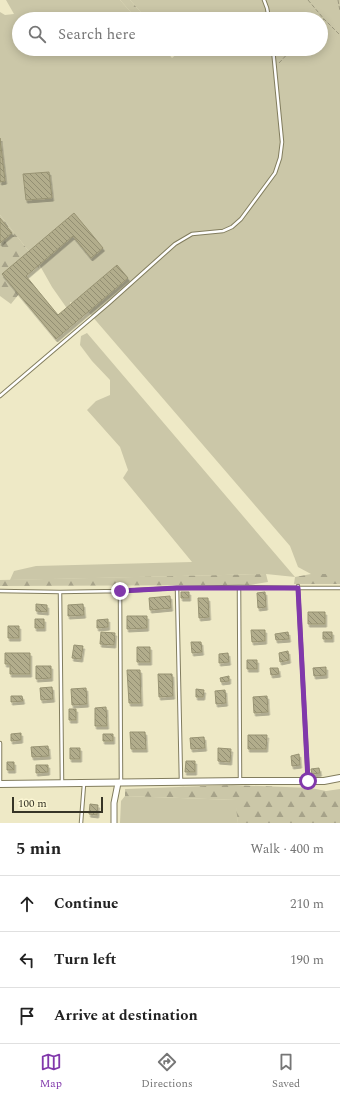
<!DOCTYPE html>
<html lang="en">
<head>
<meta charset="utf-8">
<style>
  :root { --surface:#fff; --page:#f6f6f6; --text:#222; --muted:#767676; --line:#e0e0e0; --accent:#8138ab }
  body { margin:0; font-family:Spectral,serif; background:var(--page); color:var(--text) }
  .scale { position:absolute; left:12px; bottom:10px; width:91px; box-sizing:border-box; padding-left:4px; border:2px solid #363426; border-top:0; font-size:11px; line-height:14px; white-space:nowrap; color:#363426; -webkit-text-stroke:3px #fbf6d3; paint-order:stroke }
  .stop { position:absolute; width:12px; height:12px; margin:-9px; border:3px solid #8138ab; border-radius:50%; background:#fff }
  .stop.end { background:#8138ab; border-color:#fff; box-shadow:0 1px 4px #0008 }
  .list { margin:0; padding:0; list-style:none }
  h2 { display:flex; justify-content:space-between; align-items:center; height:52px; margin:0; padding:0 16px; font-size:17px }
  h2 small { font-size:13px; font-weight:400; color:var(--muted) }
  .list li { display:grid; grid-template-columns:26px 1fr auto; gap:12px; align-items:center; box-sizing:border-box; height:56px; padding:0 16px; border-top:1px solid var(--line) }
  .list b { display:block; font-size:15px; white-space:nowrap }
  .list em { font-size:13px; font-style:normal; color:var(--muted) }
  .icon { flex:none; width:22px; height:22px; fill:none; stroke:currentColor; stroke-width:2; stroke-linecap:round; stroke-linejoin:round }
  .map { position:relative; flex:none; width:340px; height:823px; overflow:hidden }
  .search { position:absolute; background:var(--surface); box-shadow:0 2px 10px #0003; left:12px; right:12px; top:12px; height:44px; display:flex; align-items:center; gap:10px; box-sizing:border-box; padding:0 14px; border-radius:22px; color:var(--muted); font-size:15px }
  .sheet { height:220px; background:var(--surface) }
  nav { display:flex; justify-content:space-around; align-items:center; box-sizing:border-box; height:56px; border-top:1px solid var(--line); background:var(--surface); font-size:11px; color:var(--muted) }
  nav a { display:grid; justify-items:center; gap:2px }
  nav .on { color:var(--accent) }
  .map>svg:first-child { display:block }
</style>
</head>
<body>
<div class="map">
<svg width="340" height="823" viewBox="0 0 340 823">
  <defs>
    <pattern id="forest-firs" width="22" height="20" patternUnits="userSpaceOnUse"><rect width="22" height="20" fill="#cbc7a8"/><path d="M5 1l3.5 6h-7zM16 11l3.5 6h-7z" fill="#a6a289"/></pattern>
    <pattern id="building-back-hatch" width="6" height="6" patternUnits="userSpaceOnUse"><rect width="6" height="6" fill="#b2ad8c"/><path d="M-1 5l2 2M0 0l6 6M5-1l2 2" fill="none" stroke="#928e72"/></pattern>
    <filter id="shadow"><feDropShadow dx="1.5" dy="3" stdDeviation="0" flood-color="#0004"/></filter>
  </defs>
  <rect width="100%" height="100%" fill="#eee9c6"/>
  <path fill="#cbc7a8" d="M6 0H120L137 19H19V49H164L172 58 178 53 174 49H321V19H147L130 0H340V574H311L298 567 290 546 85 308 70 302 73 317 52 287 39 264 0 215V12L5 15 14 14Z
    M87 333 295 577 266 574 10 580 14 571 36 566 192 562 123 478 128 470 120 447 87 410 96 401 110 395V380L92 361 80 345 81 336Z
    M125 796 236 800 238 823H120L121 801Z"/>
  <path fill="url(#forest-firs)" d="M120 0H130L147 19H137Z
    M0 215 39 264V268L31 263 15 265 23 289 11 304 0 296Z
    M266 574 268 582 250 585 0 586V580Z
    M311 574H340V584H294L295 577Z
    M232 785 311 788 326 791 340 789V823H238L235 800 125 796V789Z"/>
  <path fill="url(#building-back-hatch)" stroke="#989373" filter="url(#shadow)" d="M0 138 5 181 0 182Z
    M49 172 52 198 26 200 23 174Z
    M74 213 103 248 91 258 73 236 26 276 58 315 117 265 128 278 56 339 2 274Z
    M0 218 12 233 0 243Z
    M181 592H189V598H181Z
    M265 592 266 607 258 608 257 593Z
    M170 596 171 608 150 610 149 598Z
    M198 598H208L209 617 199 618Z
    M36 604 47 605V612L36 611Z
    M83 604 84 615 68 616V605Z
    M308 612H325V624H308Z
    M127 616H147V628L127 629Z
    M35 619H44V628H35Z
    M108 619V627L97 628V620Z
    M8 626H19V638H8Z
    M251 630H265V641L252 642Z
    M101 632 115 633 114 645 100 644Z
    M288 632 289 639 276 640 275 634Z
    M323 632H332V639H323Z
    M191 642H201L202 652 192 653Z
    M74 645 83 646 81 659 72 658Z
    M137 647H150V662H137Z
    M288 651 289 660 280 662 279 653Z
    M5 653H30V674H10V664H5Z
    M228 653 229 662 219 663V654Z
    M247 660H257V669H247Z
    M36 666H51V678L36 679Z
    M326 667V675L314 676 313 668Z
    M270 668H278L279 674 271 675Z
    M127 670H140L141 703H129Z
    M158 674H172L173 696 159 697Z
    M229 676V681L221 682 220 678Z
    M52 687 53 699 41 700 40 688Z
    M86 688 87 704 72 705 71 689Z
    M196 689 204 690 203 697H196Z
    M225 690 226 703 216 704 215 691Z
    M11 696H22L23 701 11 702Z
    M267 696 268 712 254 713 253 697Z
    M106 707 107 726H95V708Z
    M69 709H76V720H69Z
    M130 732H145L146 749H131Z
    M21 733V740L11 741V734Z
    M103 734H113V741H103Z
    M248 735H267L266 749H248Z
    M204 737 205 748 191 749 190 738Z
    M48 746 49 756 32 757 31 747Z
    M70 748H80V759H70Z
    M218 748 231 749 230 762 218 761Z
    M299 754 300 765 292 766 291 756Z
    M186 761H195V772H185Z
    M7 762H14V770H7Z
    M36 765H48V772L36 773Z
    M319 768 320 773 312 774 311 769Z
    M90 804 98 805 97 815 89 814Z"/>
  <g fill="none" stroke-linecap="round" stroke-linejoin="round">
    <defs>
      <path id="service" d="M264 0 267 8 269 19
        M0 396 108 304 175 244 192 234 223 231 232 227 241 219 275 173 280 158 282 142 273 49
        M177 588 239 587
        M0 591 60 592 62 783
        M60 592 120 591
        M0 743V784
        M240 780 239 587 298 588V586
        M308 781 298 588H340
        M121 783 120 591 177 588 181 781
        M81 823 84 784"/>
      <path id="minor" d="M114 823V803L118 783"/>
      <path id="tertiary" d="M0 784 243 781H324L340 778"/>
    </defs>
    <use href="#service" stroke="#827d5e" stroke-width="4.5"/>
    <use href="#minor" stroke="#827d5e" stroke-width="7"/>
    <use href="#tertiary" stroke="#827d5e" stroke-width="8"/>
    <path stroke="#9b977e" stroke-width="1" stroke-dasharray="4 2" stroke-linecap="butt" d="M308 0 324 19 340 35
      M338 0 340 11
      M321 22 324 19
      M279 63 292 49"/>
    <use href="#service" stroke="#fff" stroke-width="2.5"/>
    <use href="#minor" stroke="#fff" stroke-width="5"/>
    <use href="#tertiary" stroke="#fff" stroke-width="6"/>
  </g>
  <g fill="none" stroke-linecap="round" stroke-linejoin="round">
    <path stroke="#8138ab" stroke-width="5" d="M120 591 177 588H298L308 781"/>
  </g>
</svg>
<div class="scale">100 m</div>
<div class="stop" style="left:308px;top:781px"></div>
<div class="stop end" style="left:120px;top:591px"></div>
<div class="search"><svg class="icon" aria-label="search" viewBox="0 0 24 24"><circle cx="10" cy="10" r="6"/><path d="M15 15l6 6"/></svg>Search here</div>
</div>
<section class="sheet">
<h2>5 min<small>Walk · 400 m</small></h2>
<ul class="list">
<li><svg class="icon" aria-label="ahead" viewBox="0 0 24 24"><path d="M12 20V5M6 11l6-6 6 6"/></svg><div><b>Continue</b></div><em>210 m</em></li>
<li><svg class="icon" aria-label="left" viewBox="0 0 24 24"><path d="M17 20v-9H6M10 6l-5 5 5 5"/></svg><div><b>Turn left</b></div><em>190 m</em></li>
<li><svg class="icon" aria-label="arrive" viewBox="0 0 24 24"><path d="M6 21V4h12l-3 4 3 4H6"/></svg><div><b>Arrive at destination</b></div></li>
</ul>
</section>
<nav>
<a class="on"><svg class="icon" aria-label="map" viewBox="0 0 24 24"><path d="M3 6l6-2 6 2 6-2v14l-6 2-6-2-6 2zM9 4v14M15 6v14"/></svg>Map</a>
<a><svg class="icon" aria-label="directions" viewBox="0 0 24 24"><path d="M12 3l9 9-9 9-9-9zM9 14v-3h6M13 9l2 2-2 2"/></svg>Directions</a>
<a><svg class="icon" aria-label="saved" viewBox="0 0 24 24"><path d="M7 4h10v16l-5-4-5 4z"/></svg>Saved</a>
</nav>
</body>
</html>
